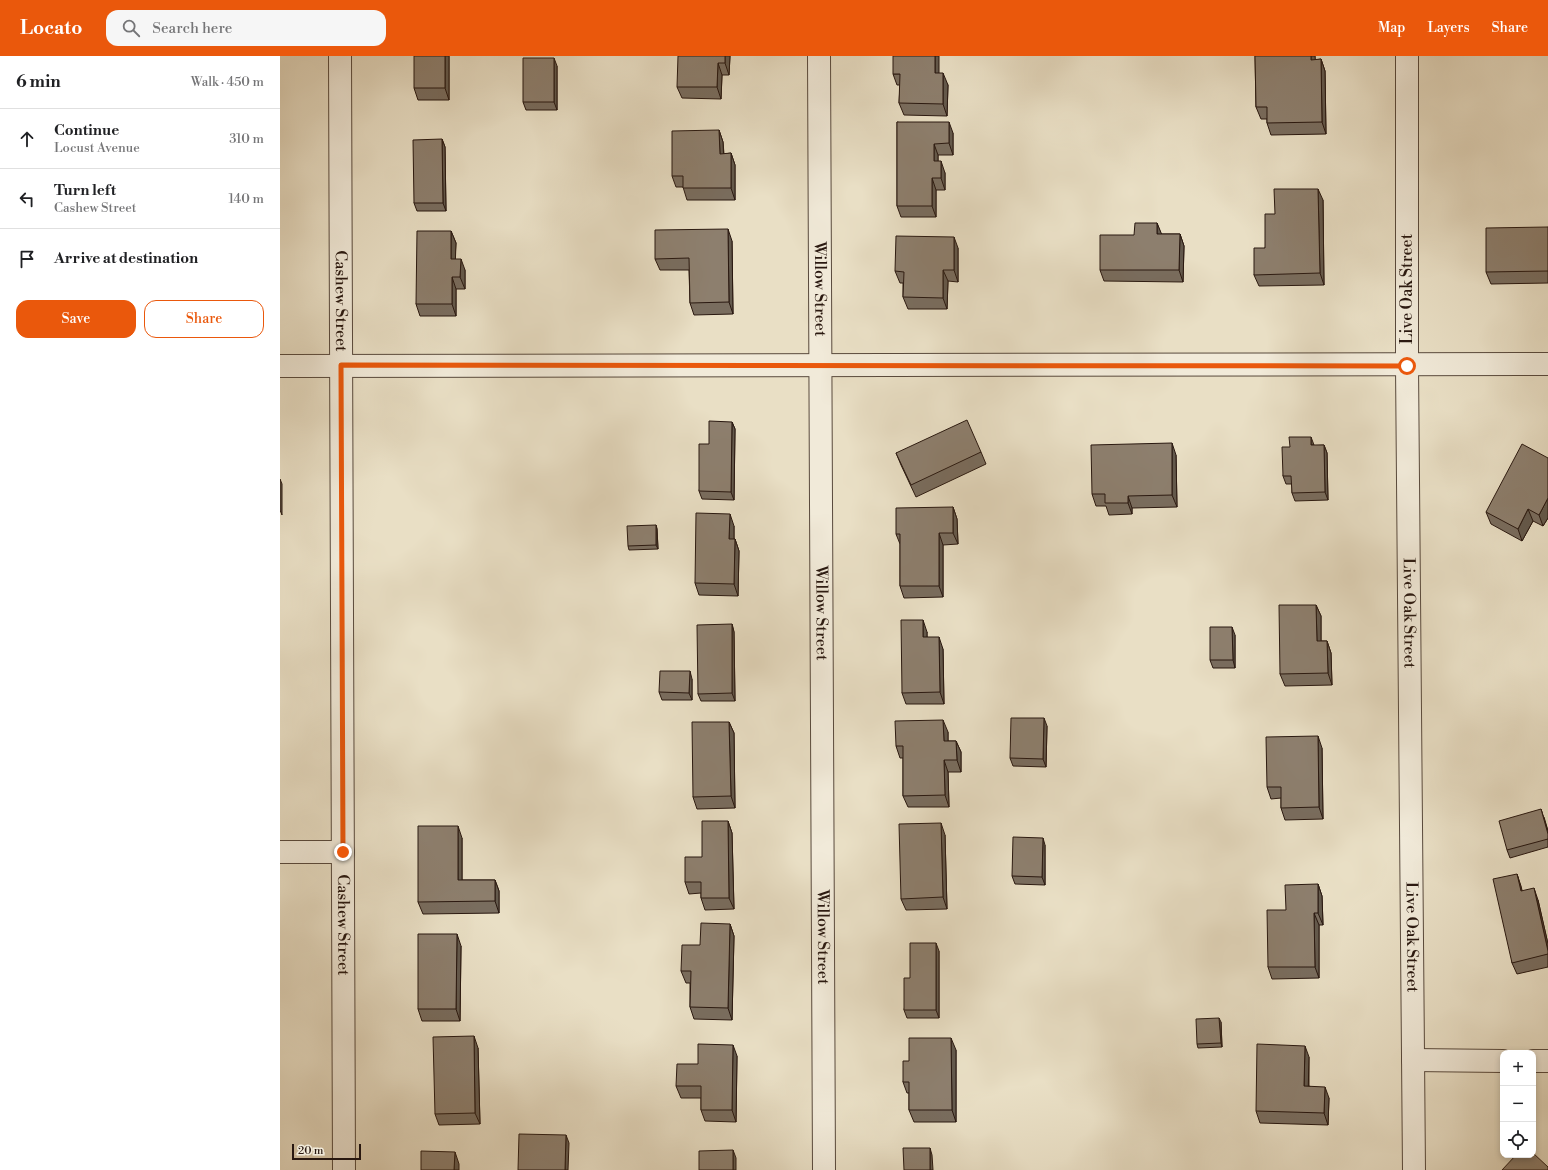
<!DOCTYPE html>
<html lang="en">
<head>
<meta charset="utf-8">
<style>
  :root { --surface:#fff; --page:#f6f6f6; --text:#202124; --muted:#757577; --line:#e0e0e0; --accent:#ea580c }
  body { margin:0; font-family:"Libre Bodoni",serif; background:var(--page); color:var(--text) }
  .controls { position:absolute; right:12px; bottom:12px; display:grid; overflow:hidden; border-radius:8px; box-shadow:0 2px 6px #0003 }
  .controls button { width:36px; height:36px; display:grid; place-items:center; padding:0; border:0; border-bottom:1px solid var(--line); background:var(--surface); color:var(--text); font:20px sans-serif }
  .scale { position:absolute; left:12px; bottom:10px; width:69px; box-sizing:border-box; padding-left:4px; border:2px solid #291810; border-top:0; font-size:11px; line-height:14px; white-space:nowrap; color:#291810; -webkit-text-stroke:3px #f1ead9; paint-order:stroke }
  .stop { position:absolute; width:12px; height:12px; margin:-9px; border:3px solid #ea580c; border-radius:50%; background:#fff }
  .stop.end { background:#ea580c; border-color:#fff; box-shadow:0 1px 4px #0008 }
  .list { margin:0; padding:0; list-style:none }
  h2 { display:flex; justify-content:space-between; align-items:center; height:52px; margin:0; padding:0 16px; font-size:17px }
  h2 small { font-size:13px; font-weight:400; color:var(--muted) }
  .list li { display:grid; grid-template-columns:26px 1fr auto; gap:12px; align-items:center; box-sizing:border-box; height:60px; padding:0 16px; border-top:1px solid var(--line) }
  .list b { display:block; font-size:15px; white-space:nowrap }
  .list p { margin:0; font-size:13px; white-space:nowrap; color:var(--muted) }
  .list em { font-size:13px; font-style:normal; color:var(--muted) }
  .actions { display:flex; gap:8px; padding:12px 16px }
  .actions a { flex:1; padding:9px 0; border:1px solid var(--accent); border-radius:12px; text-align:center; font-size:14px; color:var(--accent) }
  .actions .main { background:var(--accent); color:#fff }
  .icon { flex:none; width:22px; height:22px; fill:none; stroke:currentColor; stroke-width:2; stroke-linecap:round; stroke-linejoin:round }
  .map { position:relative; flex:none; width:1268px; height:1114px; overflow:hidden }
  header { display:flex; align-items:center; gap:24px; box-sizing:border-box; height:56px; padding:0 20px; background:var(--accent); color:#fff }
  header strong { font-size:19px }
  nav { display:flex; gap:22px; margin-inline-start:auto; font-size:14px }
  .search { width:280px; height:36px; background:var(--page); display:flex; align-items:center; gap:10px; box-sizing:border-box; padding:0 14px; border-radius:12px; color:var(--muted); font-size:15px }
  main { display:flex }
  aside { flex:1; background:var(--surface) }
  .map>svg:first-child { display:block }
</style>
</head>
<body>
<header>
<strong>Locato</strong>
<div class="search"><svg class="icon" aria-label="search" viewBox="0 0 24 24"><circle cx="10" cy="10" r="6"/><path d="M15 15l6 6"/></svg>Search here</div>
<nav><a>Map</a><a>Layers</a><a>Share</a></nav>
</header>
<main>
<aside>
<h2>6 min<small>Walk · 450 m</small></h2>
<ul class="list">
<li><svg class="icon" aria-label="ahead" viewBox="0 0 24 24"><path d="M12 20V5M6 11l6-6 6 6"/></svg><div><b>Continue</b><p>Locust Avenue</p></div><em>310 m</em></li>
<li><svg class="icon" aria-label="left" viewBox="0 0 24 24"><path d="M17 20v-9H6M10 6l-5 5 5 5"/></svg><div><b>Turn left</b><p>Cashew Street</p></div><em>140 m</em></li>
<li><svg class="icon" aria-label="arrive" viewBox="0 0 24 24"><path d="M6 21V4h12l-3 4 3 4H6"/></svg><div><b>Arrive at destination</b></div></li>
</ul>
<div class="actions"><a class="main">Save</a><a>Share</a></div>
</aside>
<div class="map">
<svg width="1268" height="1114" viewBox="0 0 1268 1114">
  <rect width="100%" height="100%" fill="#e9dfc5"/>
  <filter id="stains"><feTurbulence type="fractalNoise" baseFrequency=".005" numOctaves="4"/><feColorMatrix values="0 0 0 0 .2 0 0 0 0 .09 0 0 0 0 .02 0 0 0 .5 -.17"/></filter>
  <radialGradient id="worn" r=".72"><stop offset=".6" stop-color="#630" stop-opacity="0"/><stop offset="1" stop-color="#630" stop-opacity=".3"/></radialGradient>
  <g fill="none" stroke-linecap="round" stroke-linejoin="round">
    <defs>
      <g id="minor">
        <path id="s1" d="M60 0 64 1114"/>
        <path id="s2" d="M539 0 544 1114"/>
        <path id="s3" d="M1127 0V310L1134 1114"/>
        <path d="M0 310 1268 308"/>
        <path d="M0 796H63"/>
        <path d="M1133 1004 1223 1005"/>
        <path d="M1253 1005H1268"/>
      </g>
    </defs>
    <use href="#minor" stroke="#594a3d" stroke-width="24"/>
    <use href="#minor" stroke="#f1ead9" stroke-width="22"/>
  </g>
  <path fill="#796d5f" stroke="#291810" d="M169 0V44H138L134 32Z
    M450 0 449 19H442L441 43 402 42 397 31Z
    M975 0H1035V4L1041 3 1045 15 1046 78 991 79 987 67V63H981L976 51Z
    M277 10V54H246L243 46Z
    M659 17 668 29 667 60 624 59 619 47 620 29H617L613 18Z
    M617 66 673 77V99H658V105L665 117V134H656V161H621L617 150Z
    M439 74 443 86 444 98 451 97 455 109V144H407L403 131H396L392 120Z
    M162 83 165 91 166 155H137L134 147Z
    M1043 144 1044 229 979 230 974 219 985 192 995 158Z
    M877 167 881 178H900L904 190 903 226 824 225 820 214 854 179Z
    M1268 171V227L1211 228 1206 216Z
    M171 175 176 187 175 203 185 214V233H176V260H140L136 248Z
    M452 185 453 258 414 259 410 247 409 214H380L375 203Z
    M678 192V226L668 225 667 253H628L623 241V227H620L615 215Z
    M452 366 455 373 454 444 422 443 419 435 429 388Z
    M1044 389 1047 397 1048 444 1015 445 1012 437V428H1006L1003 420 1010 391Z
    M701 396 706 408 636 441 621 409 616 397Z
    M896 399 897 451 852 452V458L829 459 826 450H816L812 438Z
    M1268 402V462L1263 470 1253 465 1242 485 1211 468 1206 456Z
    M673 451 677 463 678 488 663 489V541L624 542 620 530V488L616 478Z
    M376 469 377 473 378 493 349 494 348 490Z
    M454 470V483H455L459 495 458 540 419 539 415 527Z
    M1036 549 1041 560V585H1047L1051 597 1052 629 1005 630 1000 618Z
    M452 568 454 576 455 645H421L418 638Z
    M647 576V581L663 593 664 648H626L622 637Z
    M955 579V612H933L930 604Z
    M412 623V644H382L379 636Z
    M449 666 454 677 455 752 417 753 413 741Z
    M767 670 766 711 733 710 730 702Z
    M668 676V685H676L681 696V716H668L669 751H628L623 740V702H620L616 690Z
    M1042 692 1043 763 1005 764 1001 752V742L991 743 987 731Z
    M1264 761 1268 775V791L1230 802 1227 794Z
    M448 765 452 777 454 853 425 854 421 842V837L409 838 405 826Z
    M665 779 667 853 626 854 621 843Z
    M182 782V824H215L219 835V857L143 858 138 846Z
    M765 789V829L735 828 732 820Z
    M1237 818 1242 835 1258 844 1268 888V911L1237 918 1232 907Z
    M1038 828 1042 840 1043 869H1039V922L992 923 988 911 1006 854Z
    M450 868 454 880 452 964 414 963 410 951V927H406L401 915 420 889Z
    M181 890 180 965H142L138 953Z
    M659 895V962H627L624 954 630 922Z
    M941 966 942 991 918 992 917 988Z
    M198 992 200 1068 159 1069 155 1058Z
    M676 994V1066H634L629 1054V1037H627L623 1026 629 1005Z
    M457 1000 456 1066 425 1065 421 1054V1042H401L396 1030 418 1008Z
    M1029 1001V1030L1049 1042 1048 1069 980 1067 976 1055Z"/>
  <path fill="#63594d" stroke="#291810" d="M165 0H169V44L165 32Z
    M445 0H450L449 19 445 7Z
    M655 0H659V29L655 17Z
    M1031 0H1035L1036 15 1031 4Z
    M274 2 277 10V54L274 46Z
    M1041 3 1045 15 1046 78 1042 66Z
    M438 7 442 19 441 43 437 31Z
    M663 17 668 29 667 60 663 48Z
    M669 66 673 77V99L669 87Z
    M439 74 443 86 444 109 440 98Z
    M162 83 165 91 166 155 163 147Z
    M654 88 658 99V117L654 105Z
    M451 97 455 109V144L451 132Z
    M661 105 665 117V134L661 122Z
    M652 122 656 134V161L652 150Z
    M1038 133 1043 144 1044 229 1040 217Z
    M877 167 882 179 877 178Z
    M448 173 452 185 453 258 449 246Z
    M171 175 176 187 175 214 171 203Z
    M900 178 904 190 903 226 899 214Z
    M674 181 678 192V226L674 214Z
    M181 203 185 214V233L180 221Z
    M663 214 668 225 667 253 663 242Z
    M172 221 176 233V260L172 248Z
    M452 366 455 373 454 444 451 436Z
    M1031 381 1034 389H1031Z
    M892 387 896 399 897 451 892 439Z
    M1044 389 1047 397 1048 444 1045 436Z
    M0 423 2 428V459L0 454Z
    M848 440 852 452V458L848 447Z
    M1268 442V462L1263 470 1259 459Z
    M673 451 677 463 678 488 673 477Z
    M1248 453 1253 465 1242 485 1238 473Z
    M450 458 454 470V495L449 483Z
    M376 469 377 473 378 493 376 489Z
    M659 477 663 489V541L659 530Z
    M455 483 459 495 458 540 454 528Z
    M1036 549 1041 560V597L1037 585Z
    M643 564 647 576V593L643 581Z
    M452 568 454 576 455 645 452 637Z
    M952 571 955 579V612L953 604Z
    M659 581 663 593 664 648 660 636Z
    M1047 585 1051 597 1052 629 1048 617Z
    M410 615 412 623V644L409 637Z
    M764 662 767 670 766 711 763 703Z
    M663 664 668 676V696L664 685Z
    M449 666 454 677 455 752 451 740Z
    M1038 680 1042 692 1043 763 1039 751Z
    M676 685 681 696V716L677 704Z
    M664 704 668 716 669 751 665 739Z
    M1261 753 1268 775V778Z
    M448 765 452 777 454 853 449 842Z
    M661 767 665 779 667 853 663 841Z
    M178 770 182 782V835L178 824Z
    M763 782 765 789V829L762 821Z
    M1237 818 1241 830 1245 847 1241 835Z
    M215 824 219 835V857L215 845Z
    M1038 828 1042 840 1043 869 1038 857Z
    M1254 832 1258 844 1268 888V895Z
    M1034 857 1039 869V922L1035 911Z
    M450 868 454 880 452 964 448 952Z
    M177 878 181 890 180 965 176 953Z
    M656 887 659 895V962L656 954Z
    M939 962 941 966 942 991 941 987Z
    M194 980 198 992 200 1068 195 1057Z
    M671 982 676 994V1066L672 1054Z
    M453 989 457 1000 456 1066 452 1054Z
    M1025 990 1029 1001 1028 1042 1024 1030Z
    M1045 1031 1049 1042 1048 1069 1044 1057Z
    M286 1079 289 1087 288 1114H285Z
    M650 1092 652 1099 653 1114H650Z
    M453 1094 456 1102V1114H453Z
    M175 1096 179 1108V1114H174Z"/>
  <path fill="#8d7f6e" stroke="#291810" d="M134 0H165V32H134Z
    M398 0H445V7H438L437 31H397Z
    M613 0H655V17H663V48L619 47 620 18H613Z
    M975 0H1031V4L1041 3 1042 66 987 67V51H976Z
    M243 2H274V46H243Z
    M617 66H669V87L654 88V105H661V122H652V150H617Z
    M439 74 440 98 451 97V132H403V120H392V75Z
    M162 83 163 147H134L133 84Z
    M994 133H1038L1040 217 974 219V192H985V158H995Z
    M855 167H877V178H900L899 214H820V179H854Z
    M1268 171V215L1206 216V172Z
    M448 173 449 246 410 247 409 202 375 203V174Z
    M137 175H171V203H181L180 221H172V248H136Z
    M616 180 674 181V214H663V242L623 241 624 216 615 215Z
    M687 364 701 396 631 429 616 397Z
    M429 365 452 366 451 436 419 435V388H429Z
    M1009 381H1031V389H1044L1045 436 1012 437 1011 420H1003L1002 391H1010Z
    M892 387V439L848 440V447H825V438H812L811 389Z
    M1242 388 1268 402V442L1259 459 1248 453 1238 473 1206 456Z
    M673 451V477H659V530H620V478H616V452Z
    M416 457 450 458 449 483H455L454 528 415 527Z
    M376 469V489L348 490 347 470Z
    M999 549H1036L1037 585H1047L1048 617 1000 618Z
    M621 564H643V581H659L660 636 622 637Z
    M452 568V637L418 638 417 569Z
    M930 571H952L953 604H930Z
    M380 615H410L409 637 379 636Z
    M731 662H764L763 703 730 702Z
    M663 664 664 685H676L677 704H664L665 739 623 740V690H616L615 665Z
    M412 666H449L451 740 413 741Z
    M1038 680 1039 751 1001 752V731H987L986 681Z
    M1261 753 1268 778V783L1227 794 1219 765Z
    M422 765H448L449 842H421V826H405V801H422Z
    M661 767 663 841 621 843 619 768Z
    M138 770H178V824H215V845L138 846Z
    M733 781 763 782 762 821 732 820Z
    M1237 818 1241 835 1254 832 1268 895V898L1232 907 1213 823Z
    M1038 828V857H1034L1035 911H988L987 854H1006L1005 829Z
    M421 867 450 868 448 952 410 951 411 915H401L402 889H420Z
    M138 878H177L176 953H138Z
    M630 887H656V954H624V922H630Z
    M939 962 941 987 917 988 916 963Z
    M194 980 195 1057 155 1058 153 981Z
    M629 982H671L672 1054H629V1026H623V1005H629Z
    M418 988 453 989 452 1054H421V1030H396L397 1008H418Z
    M977 988 1025 990 1024 1030 1045 1031 1044 1057 976 1055Z
    M239 1078 286 1079 285 1114H238Z
    M623 1092H650V1114H624Z
    M453 1094V1114H419V1095Z
    M141 1095 175 1096 174 1114H141Z
    M1253 1097 1268 1111V1114H1222L1236 1099H1253Z"/>
  <g fill="none" stroke-linecap="round" stroke-linejoin="round">
    <path stroke="#ea580c" stroke-width="5" d="M63 796 61 309 1127 310"/>
  </g>
  <g text-anchor="middle" dominant-baseline="central" stroke-width="4" stroke-linejoin="round" paint-order="stroke">
    <g font-size="16" fill="#291810" stroke="#f1ead9">
      <text stroke="none"><textPath href="#s2" startOffset="233">Willow Street</textPath></text>
      <text transform="translate(1127 233) rotate(-90)">Live Oak Street</text>
      <text stroke="none"><textPath href="#s1" startOffset="245">Cashew Street</textPath></text>
      <text stroke="none"><textPath href="#s2" startOffset="557">Willow Street</textPath></text>
      <text stroke="none"><textPath href="#s3" startOffset="557">Live Oak Street</textPath></text>
      <text stroke="none"><textPath href="#s1" startOffset="869">Cashew Street</textPath></text>
      <text stroke="none"><textPath href="#s2" startOffset="881">Willow Street</textPath></text>
      <text stroke="none"><textPath href="#s3" startOffset="881">Live Oak Street</textPath></text>
    </g>
  </g>
  <rect width="100%" height="100%" filter="url(#stains)"/>
  <rect width="100%" height="100%" fill="url(#worn)"/>
</svg>
<div class="controls">
<button>+</button>
<button>−</button>
<button><svg class="icon" aria-label="locate" viewBox="0 0 24 24"><circle cx="12" cy="12" r="6"/><path d="M12 2v4M12 18v4M2 12h4M18 12h4"/></svg></button>
</div>
<div class="scale">20 m</div>
<div class="stop" style="left:1127px;top:310px"></div>
<div class="stop end" style="left:63px;top:796px"></div>
</div>
</main>
</body>
</html>
